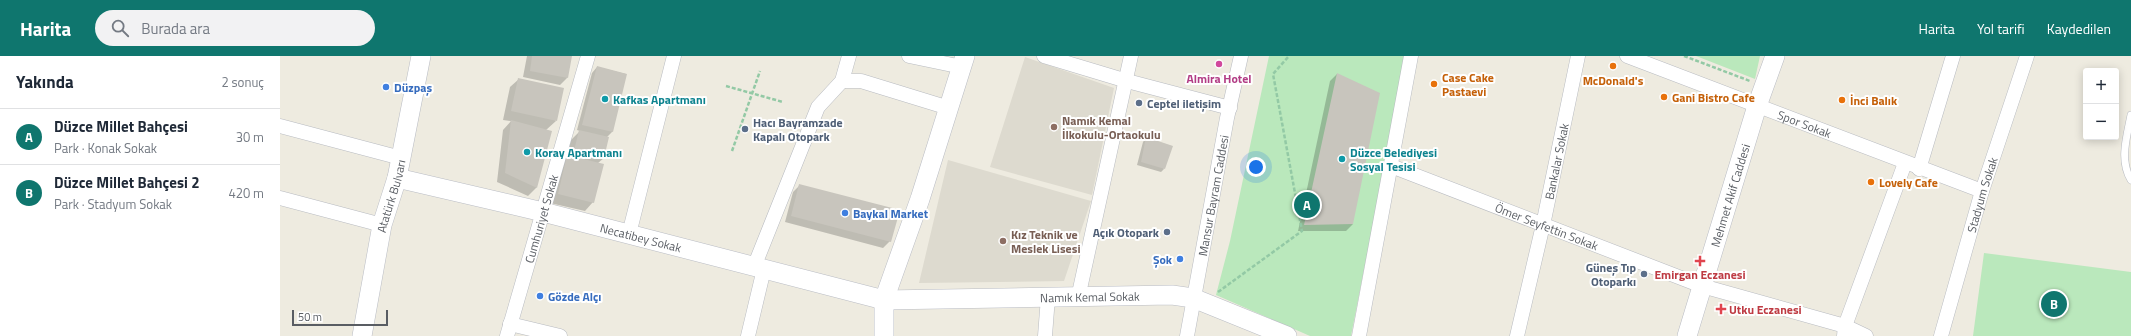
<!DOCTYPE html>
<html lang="tr">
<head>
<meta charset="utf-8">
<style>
  :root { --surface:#fff; --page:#f2f2f3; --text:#1f2937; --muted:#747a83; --line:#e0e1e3; --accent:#0f766e }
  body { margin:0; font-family:"Titillium Web",sans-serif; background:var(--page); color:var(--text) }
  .controls { position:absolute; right:12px; top:12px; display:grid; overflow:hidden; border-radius:4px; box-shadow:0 2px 10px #0003 }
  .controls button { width:36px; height:36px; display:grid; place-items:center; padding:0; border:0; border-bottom:1px solid var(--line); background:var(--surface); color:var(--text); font:20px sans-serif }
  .scale { position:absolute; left:12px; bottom:10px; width:96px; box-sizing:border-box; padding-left:4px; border:2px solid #595d63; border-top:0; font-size:11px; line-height:14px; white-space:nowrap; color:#595d63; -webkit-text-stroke:3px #fff; paint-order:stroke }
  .you { position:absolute; left:976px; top:111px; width:14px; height:14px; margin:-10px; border:3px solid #fff; border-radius:50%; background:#1a73e8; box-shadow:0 0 0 6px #1a73e833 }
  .badge { display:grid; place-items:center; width:26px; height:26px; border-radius:50%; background:var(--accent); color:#fff; font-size:13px; font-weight:700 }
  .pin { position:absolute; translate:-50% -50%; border:2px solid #fff; box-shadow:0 1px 4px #0006 }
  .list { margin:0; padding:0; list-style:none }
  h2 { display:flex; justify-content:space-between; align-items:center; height:52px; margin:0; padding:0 16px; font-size:17px }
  h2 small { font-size:13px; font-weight:400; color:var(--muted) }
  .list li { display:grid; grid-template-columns:26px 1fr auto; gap:12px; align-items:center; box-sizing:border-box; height:56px; padding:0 16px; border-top:1px solid var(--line) }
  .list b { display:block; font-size:15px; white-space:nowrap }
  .list p { margin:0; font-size:13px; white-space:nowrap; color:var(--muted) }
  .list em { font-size:13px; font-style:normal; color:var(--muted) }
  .icon { flex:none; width:22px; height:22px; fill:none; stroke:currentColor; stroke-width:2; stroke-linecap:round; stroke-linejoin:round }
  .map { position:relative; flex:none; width:1851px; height:280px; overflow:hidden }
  header { display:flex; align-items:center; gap:24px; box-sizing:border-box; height:56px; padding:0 20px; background:var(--accent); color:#fff }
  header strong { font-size:19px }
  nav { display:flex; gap:22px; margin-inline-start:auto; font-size:14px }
  .search { width:280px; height:36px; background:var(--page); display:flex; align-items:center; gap:10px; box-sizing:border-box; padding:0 14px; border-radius:22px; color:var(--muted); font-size:15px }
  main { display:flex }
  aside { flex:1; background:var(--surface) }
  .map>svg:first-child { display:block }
</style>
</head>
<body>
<header>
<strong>Harita</strong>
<div class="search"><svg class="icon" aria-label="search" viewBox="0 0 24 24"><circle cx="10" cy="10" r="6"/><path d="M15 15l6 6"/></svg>Burada ara</div>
<nav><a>Harita</a><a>Yol tarifi</a><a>Kaydedilen</a></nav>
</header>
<main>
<aside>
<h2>Yakında<small>2 sonuç</small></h2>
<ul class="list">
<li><span class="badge">A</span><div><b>Düzce Millet Bahçesi</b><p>Park · Konak Sokak</p></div><em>30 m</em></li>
<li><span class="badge">B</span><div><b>Düzce Millet Bahçesi 2</b><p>Park · Stadyum Sokak</p></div><em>420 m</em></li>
</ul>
</aside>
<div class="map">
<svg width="1851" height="280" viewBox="0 0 1851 280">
  <rect width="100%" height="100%" fill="#eeebe0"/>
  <path fill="#dddacf" d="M745 1 834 32 812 139 710 111Z
    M668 104 811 145 784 225 639 227Z"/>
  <path fill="#bae8bc" d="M989 0H1126L1071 280H1030L936 239 950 185Z
    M1416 0H1480L1475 23Z
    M1704 197 1851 216V280H1693Z"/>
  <path fill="#0003" d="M247 0H287V22L280 29 243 21Z
    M317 11 346 18 332 76 326 82 324 102 318 107 313 146 305 155 270 147 279 109 287 101 291 84 300 75 297 74 312 17Z
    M1057 18 1073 168 1066 175H1018L1050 25Z
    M239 23 276 65 266 74 256 132 248 140 217 126 223 74 231 65 223 64 230 31Z
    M866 82 884 113 881 116 857 109 863 86Z
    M520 129 610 185 603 192 505 166 513 136Z"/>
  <path fill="#c8c5bd" d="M252 0H292L288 22 250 15Z
    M317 10 347 18 333 76 302 69Z
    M1057 17 1100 37 1073 168 1024 169Z
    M238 22 284 32 277 65 231 55Z
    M231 64 272 75 257 132 225 117Z
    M299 74 329 81 324 102 294 95Z
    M866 81 893 90 885 113 861 106Z
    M287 99 324 108 314 147 278 138Z
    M519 128 620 154 611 186 511 160Z"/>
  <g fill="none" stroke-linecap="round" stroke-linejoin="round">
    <defs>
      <path id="lane" d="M1851 59C1847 80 1839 104 1851 124"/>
      <g id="street">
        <path d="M629 0 682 11"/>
        <path d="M764 0 847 25 950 52"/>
        <path id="s1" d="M1347 0 1702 135"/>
        <path d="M562 25H581L669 52"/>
        <path d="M0 70 121 102"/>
        <path id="s2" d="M1111 110 1422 230 1565 270 1586 280"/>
        <path d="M1639 113 1673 0"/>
        <path d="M0 142 102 169"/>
        <path d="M349 178 394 0"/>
        <path d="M474 211 538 51 562 25 569 0"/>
        <path d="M798 242 851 0"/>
        <path d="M230 268 280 280"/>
        <path id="s3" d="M227 280 308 0"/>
        <path d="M468 280 484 213"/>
        <path d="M765 280 768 241"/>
        <path id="s4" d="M907 280 947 62 961 0"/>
        <path d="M1079 280 1131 0"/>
        <path id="s5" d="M1237 280 1263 169 1298 0"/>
        <path d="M1564 280 1565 270 1625 107"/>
        <path id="s6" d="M1661 280 1702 135 1747 0"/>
      </g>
      <g id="secondary">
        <path id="s7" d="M117 122 263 156 604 244 892 239 913 242 1007 280"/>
        <path id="s8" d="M82 280 102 169 117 122 141 0"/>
        <path d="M604 280V244L640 143 685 0"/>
        <path id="s9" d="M1407 280 1477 50 1495 0"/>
      </g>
    </defs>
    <use href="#lane" stroke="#b8bbc1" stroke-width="8"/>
    <use href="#street" stroke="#b8bbc1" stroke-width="15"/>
    <use href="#secondary" stroke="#b9bcc4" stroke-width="20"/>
    <path stroke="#93c9a5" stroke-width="2.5" stroke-dasharray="4 2" stroke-linecap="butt" d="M1404 0 1470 25
      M446 30 503 46
      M452 95 480 15
      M938 236 1022 175 993 18 1009 0"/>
    <use href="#lane" stroke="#fff" stroke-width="7"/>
    <use href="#street" stroke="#fff" stroke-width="14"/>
    <use href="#secondary" stroke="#fff" stroke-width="19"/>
  </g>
  <circle fill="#d1479c" stroke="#fff" stroke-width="1.5" cx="939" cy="8" r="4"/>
  <g fill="#e8710a" stroke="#fff" stroke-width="1.5">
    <circle cx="1333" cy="10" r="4"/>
    <circle cx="1154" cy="28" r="4"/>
    <circle cx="1384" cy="41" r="4"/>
    <circle cx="1562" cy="44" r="4"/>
    <circle cx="1591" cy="126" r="4"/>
  </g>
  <g fill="#3f7fe0" stroke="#fff" stroke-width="1.5">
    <circle cx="106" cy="31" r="4"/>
    <circle cx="565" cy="157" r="4"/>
    <circle cx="900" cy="203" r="4"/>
    <circle cx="260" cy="240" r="4"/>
  </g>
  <g fill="#0f9aa8" stroke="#fff" stroke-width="1.5">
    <circle cx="325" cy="43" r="4"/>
    <circle cx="247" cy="96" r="4"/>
    <circle cx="1062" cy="103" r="4"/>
  </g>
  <g fill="#5c6f8a" stroke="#fff" stroke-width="1.5">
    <circle cx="859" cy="47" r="4"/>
    <circle cx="465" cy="73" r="4"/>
    <circle cx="887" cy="176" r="4"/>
    <circle cx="1364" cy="218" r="4"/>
  </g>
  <g fill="#8d6e63" stroke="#fff" stroke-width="1.5">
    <circle cx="774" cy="71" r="4"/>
    <circle cx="723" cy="185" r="4"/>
  </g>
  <g fill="#e0444e" stroke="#fff" stroke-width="1.5">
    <path d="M1418 199h4v4h4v4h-4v4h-4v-4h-4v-4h4z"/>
    <path d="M1439 247h4v4h4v4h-4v4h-4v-4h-4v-4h4z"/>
  </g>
  <g text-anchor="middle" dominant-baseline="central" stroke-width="4" stroke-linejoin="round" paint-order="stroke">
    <g font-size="12" font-weight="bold" fill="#c56008" stroke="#fff" text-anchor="start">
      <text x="1162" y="21">Case Cake<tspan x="1162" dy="14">Pastaevi</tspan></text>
      <text x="1333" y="24" text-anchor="middle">McDonald's</text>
      <text x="1392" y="41">Gani Bistro Cafe</text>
      <text x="1570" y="44">İnci Balık</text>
      <text x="1599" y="126">Lovely Cafe</text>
    </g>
    <g font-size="12" font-weight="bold" fill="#b23c85" stroke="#fff">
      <text x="939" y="22">Almira Hotel</text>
    </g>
    <g font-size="12" font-weight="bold" fill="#366cbe" stroke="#fff" text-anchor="start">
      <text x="114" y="31">Düzpaş</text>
      <text x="573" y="157">Baykal Market</text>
      <text x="892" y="203" text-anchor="end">Şok</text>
      <text x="268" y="240">Gözde Alçı</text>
    </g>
    <g font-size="12" font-weight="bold" fill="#0d838f" stroke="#fff" text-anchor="start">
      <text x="333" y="43">Kafkas Apartmanı</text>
      <text x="255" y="96">Koray Apartmanı</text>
      <text x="1070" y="96">Düzce Belediyesi<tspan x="1070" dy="14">Sosyal Tesisi</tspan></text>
    </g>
    <g font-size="12" font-weight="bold" fill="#4e5e75" stroke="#fff" text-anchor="start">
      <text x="867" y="47">Ceptel iletişim</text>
      <text x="473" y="66">Hacı Bayramzade<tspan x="473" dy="14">Kapalı Otopark</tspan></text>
      <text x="879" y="176" text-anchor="end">Açık Otopark</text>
      <text x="1356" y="211" text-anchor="end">Güneş Tıp<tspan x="1356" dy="14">Otoparkı</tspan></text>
    </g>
    <g font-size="12" font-weight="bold" fill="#785e54" stroke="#fff" text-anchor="start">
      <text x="782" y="64">Namık Kemal<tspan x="782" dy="14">İlkokulu-Ortaokulu</tspan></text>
      <text x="731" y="178">Kız Teknik ve<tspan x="731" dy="14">Meslek Lisesi</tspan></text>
    </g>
    <g font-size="12" fill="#595d63" stroke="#fff">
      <text stroke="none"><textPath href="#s1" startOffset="190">Spor Sokak</textPath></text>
      <text stroke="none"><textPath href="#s5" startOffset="179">Bankalar Sokak</textPath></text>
      <text stroke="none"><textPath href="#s6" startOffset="147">Stadyum Sokak</textPath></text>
      <text stroke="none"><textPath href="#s8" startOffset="143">Atatürk Bulvarı</textPath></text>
      <text stroke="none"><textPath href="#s4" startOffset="143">Mansur Bayram Caddesi</textPath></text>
      <text stroke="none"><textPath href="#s9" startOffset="147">Mehmet Akif Caddesi</textPath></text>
      <text stroke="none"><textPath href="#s3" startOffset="122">Cumhuriyet Sokak</textPath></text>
      <text stroke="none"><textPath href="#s2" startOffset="167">Ömer Seyfettin Sokak</textPath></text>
      <text stroke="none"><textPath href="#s7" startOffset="251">Necatibey Sokak</textPath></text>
      <text stroke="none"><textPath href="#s7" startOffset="708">Namık Kemal Sokak</textPath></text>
    </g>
    <g font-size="12" font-weight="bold" fill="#be3a42" stroke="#fff">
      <text x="1420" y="218">Emirgan Eczanesi</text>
      <text x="1449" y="253" text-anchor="start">Utku Eczanesi</text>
    </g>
  </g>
</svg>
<div class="controls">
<button>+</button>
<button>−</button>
</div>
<div class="scale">50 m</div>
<div class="you"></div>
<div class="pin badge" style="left:1027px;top:149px">A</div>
<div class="pin badge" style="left:1774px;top:248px">B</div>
</div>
</main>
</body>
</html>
